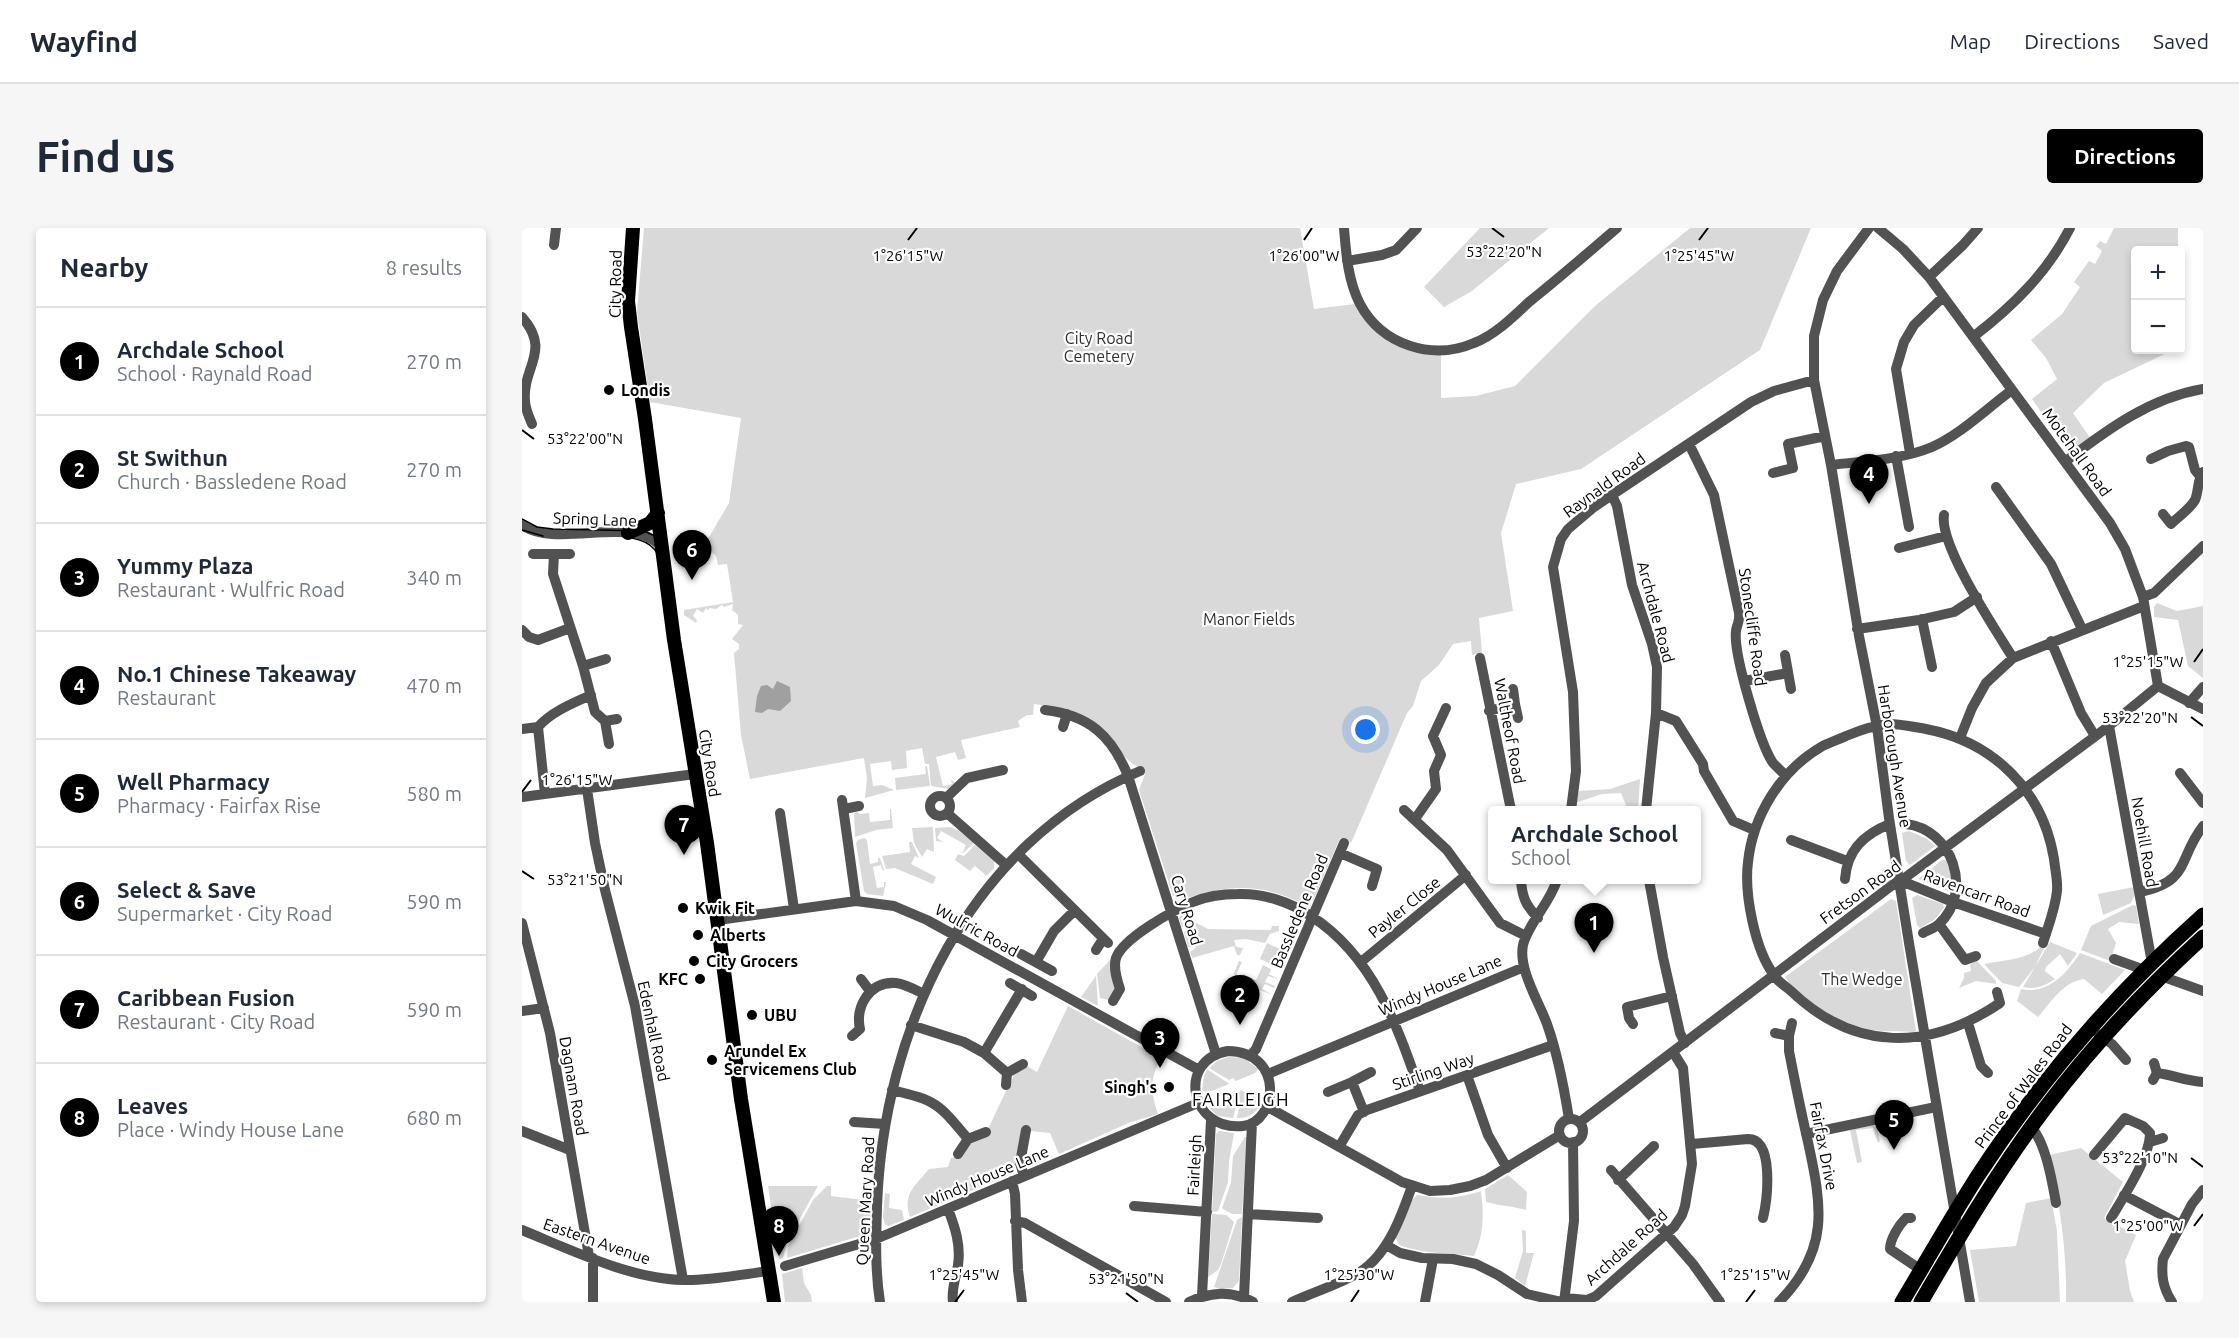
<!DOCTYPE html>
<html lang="en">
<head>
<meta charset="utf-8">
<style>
  :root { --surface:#fff; --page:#f6f6f7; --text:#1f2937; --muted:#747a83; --line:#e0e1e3; --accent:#000 }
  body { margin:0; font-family:Ubuntu,sans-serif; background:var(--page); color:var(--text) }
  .controls { position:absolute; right:18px; top:18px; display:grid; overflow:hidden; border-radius:6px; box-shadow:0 3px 9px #0003 }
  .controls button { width:54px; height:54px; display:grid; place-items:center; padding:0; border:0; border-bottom:2px solid var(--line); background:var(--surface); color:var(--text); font:30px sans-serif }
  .you { position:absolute; left:844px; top:502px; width:21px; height:21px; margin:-15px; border:4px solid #fff; border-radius:50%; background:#1a73e8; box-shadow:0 0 0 9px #1a73e833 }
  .badge { display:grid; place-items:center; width:39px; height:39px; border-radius:50%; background:var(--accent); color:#fff; font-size:20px; font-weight:700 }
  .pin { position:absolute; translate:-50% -50px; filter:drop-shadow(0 2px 3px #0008) }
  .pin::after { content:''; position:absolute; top:32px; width:21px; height:18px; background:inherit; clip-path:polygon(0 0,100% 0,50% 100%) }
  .popup { position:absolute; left:966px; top:578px; width:213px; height:78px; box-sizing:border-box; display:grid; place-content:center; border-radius:6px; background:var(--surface); filter:drop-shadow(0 2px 4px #0005); font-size:20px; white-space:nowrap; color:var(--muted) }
  .popup b { font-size:22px; color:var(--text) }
  .popup::after { content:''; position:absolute; left:50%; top:100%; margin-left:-12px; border:12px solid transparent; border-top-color:var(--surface) }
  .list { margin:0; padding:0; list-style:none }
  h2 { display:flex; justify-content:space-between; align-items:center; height:78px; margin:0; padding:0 24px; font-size:26px }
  h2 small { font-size:20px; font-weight:400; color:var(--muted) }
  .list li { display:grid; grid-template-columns:39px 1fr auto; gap:18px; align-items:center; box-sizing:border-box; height:108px; padding:0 24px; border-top:2px solid var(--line) }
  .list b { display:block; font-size:22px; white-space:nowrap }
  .list p { margin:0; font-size:20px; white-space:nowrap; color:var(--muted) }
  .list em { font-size:20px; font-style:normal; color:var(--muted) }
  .map { position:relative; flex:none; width:1681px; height:1074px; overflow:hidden; border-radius:6px }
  header { display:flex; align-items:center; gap:36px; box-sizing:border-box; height:84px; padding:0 30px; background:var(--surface); border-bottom:2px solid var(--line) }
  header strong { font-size:28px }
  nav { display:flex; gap:33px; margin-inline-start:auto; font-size:21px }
  .intro { display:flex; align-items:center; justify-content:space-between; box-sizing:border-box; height:144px; padding:0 36px }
  h1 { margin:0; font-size:42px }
  .button { padding:15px 27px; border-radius:6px; background:var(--accent); color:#fff; font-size:21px; font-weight:700 }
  main { display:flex; gap:36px; padding:0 36px }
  aside { flex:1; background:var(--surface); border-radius:6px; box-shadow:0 3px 9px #0003 }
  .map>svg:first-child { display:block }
</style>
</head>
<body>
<header>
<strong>Wayfind</strong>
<nav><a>Map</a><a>Directions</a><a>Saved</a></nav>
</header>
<div class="intro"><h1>Find us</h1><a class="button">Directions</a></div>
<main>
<aside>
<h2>Nearby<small>8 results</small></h2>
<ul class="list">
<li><span class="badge">1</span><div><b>Archdale School</b><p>School · Raynald Road</p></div><em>270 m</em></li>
<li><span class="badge">2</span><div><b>St Swithun</b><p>Church · Bassledene Road</p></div><em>270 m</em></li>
<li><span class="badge">3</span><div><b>Yummy Plaza</b><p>Restaurant · Wulfric Road</p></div><em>340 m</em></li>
<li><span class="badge">4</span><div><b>No.1 Chinese Takeaway</b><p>Restaurant</p></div><em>470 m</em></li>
<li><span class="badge">5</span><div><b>Well Pharmacy</b><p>Pharmacy · Fairfax Rise</p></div><em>580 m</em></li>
<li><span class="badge">6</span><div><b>Select &amp; Save</b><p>Supermarket · City Road</p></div><em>590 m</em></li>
<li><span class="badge">7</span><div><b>Caribbean Fusion</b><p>Restaurant · City Road</p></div><em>590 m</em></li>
<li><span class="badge">8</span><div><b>Leaves</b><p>Place · Windy House Lane</p></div><em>680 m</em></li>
</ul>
</aside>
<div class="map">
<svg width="1681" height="1074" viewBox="0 0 1681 1074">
  <rect width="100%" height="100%" fill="#fff"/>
  <path fill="#d9d9d9" d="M122 0H778L792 81 833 76 867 114 919 127V170L954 168 993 158 1073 78 1168 0H1289L1238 122 1059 241 994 256 979 305 991 383 957 390 960 425 950 427 949 413 931 416 917 437 899 453 891 478 885 485 829 615 818 610 791 673 783 672 781 676C739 654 703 657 660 672L659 667 651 668 617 562 623 546C617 538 611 537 605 531 597 524 593 513 585 505 565 485 539 480 512 476L511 487H505L496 493 498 499 439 512 444 530 436 532 433 524 414 529 421 558 430 556 429 552 433 554 427 561 409 558 407 536H403L400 520 384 523 385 540 370 542 369 533 348 536 351 558 360 557 372 562 343 570 345 550 342 530 228 551 219 507 212 425 217 421V416L210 411 221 397 216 396V387L210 382 211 376 202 379 200 377 194 381 188 380 186 382 184 380 181 385 175 381 171 388 175 392 174 395 162 387V382L211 374 205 336 196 337 194 328 187 321H180L207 275 219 190 128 174 115 84Z
    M958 0H1027L950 63 922 79 902 59Z
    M1592 0H1656V22H1614V122H1651L1582 155 1551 185 1571 214 1549 220 1534 205 1510 171 1535 151 1524 130 1509 112 1540 86 1558 59 1552 54 1567 33 1573 36 1580 23 1574 18 1578 13 1584 16Z
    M1635 375 1655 383 1681 378V450L1666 438 1656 392 1632 389V379Z
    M403 538H405L408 558 374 562 373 550 404 546Z
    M1118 551 1116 582H1106L1099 565 1080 566 1053 575 1057 563 1088 561Z
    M368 581H369L371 600 354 602 333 609 332 585 335 584 338 586 347 585 348 594 368 592Z
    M411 599 412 624 405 621 400 629 392 615 390 600Z
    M428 599 436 602 452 615 441 625 437 623 441 624 444 617 419 603 415 610 421 614 414 613 413 600Z
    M1387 603 1405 611 1413 618 1388 637 1384 633 1380 605Z
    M342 610 345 612 348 636 356 634V630H358L362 642H360L359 637 351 639 355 660 362 659V654H364L361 668 345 666 342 663 334 615 336 612Z
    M387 614H390L397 630 393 628 389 636 414 649 411 656 373 640 364 641 360 628 388 624Z
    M453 617 472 633V640L465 648 453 638 448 643 433 632 436 626 442 628Z
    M1420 632H1424L1429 645 1428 662 1426 663 1396 651Z
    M1612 659 1613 666 1609 675 1581 687 1576 666Z
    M1395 667 1421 676 1422 680 1412 692 1398 700 1395 697 1390 670Z
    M1369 671 1374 673 1394 803 1392 804C1378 803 1363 804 1350 802 1318 796 1281 777 1263 749Z
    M1611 677 1614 678 1617 696 1597 694 1586 701 1594 715 1588 733 1559 722 1569 698Z
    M659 687 686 701 749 702 750 698H757V703L748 706 743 715 724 711 712 712 714 719 721 720 718 727H715L712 718 670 730 668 724 674 720 673 718 666 719 662 704 671 700 670 697 660 699 657 690Z
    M1528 714 1555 725 1546 738 1538 726 1524 739 1523 743 1533 751C1523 758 1513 762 1501 759Z
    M745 715 758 721 751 737 738 731Z
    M1519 719 1522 720 1513 739 1497 759 1480 755 1462 736C1482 732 1503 732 1519 719Z
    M1558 725 1603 742 1580 766 1562 751C1541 754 1529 774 1516 789L1495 773 1499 761C1526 767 1545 745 1558 725Z
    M589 731 594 758 587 772 578 770 575 746Z
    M1454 732 1474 753V756L1454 753 1437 760 1442 750V745L1449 743 1448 737Z
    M717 733 720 734 714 747 719 750 721 746 734 752 741 737 749 741 747 746 756 751 746 748 743 754 753 758 752 760 743 756 740 761 749 766 715 755 712 745Z
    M574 748 576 778 559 769Z
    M546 778 639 830C628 851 628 863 636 886L609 894 537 926 528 905 500 902 493 937 487 947 388 989C380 966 393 958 407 941L426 939 429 930 441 927 449 914 467 907V899L484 863 487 860 492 846 505 838 515 844Z
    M706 829 722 830 736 841 733 845 714 853 711 850 707 852 687 840 695 833Z
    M685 841 706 855 707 856 685 865 680 862 682 848Z
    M719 862 741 872C736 883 728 891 715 890L718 874 716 864Z
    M713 865 715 876 711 890 696 888 688 881 691 875Z
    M1351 897 1355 900 1358 913 1356 915 1351 900 1334 902 1340 934 1335 935 1328 902Z
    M697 903 712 905 707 933 706 954 696 983 690 984 694 906Z
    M723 909H725L720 986H710L700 980 709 955 711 928Z
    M1559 920 1601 954 1582 990 1614 1007 1603 1033 1608 1063 1612 1074H1544C1545 1024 1538 976 1527 927Z
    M986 947 1005 964 1004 982C991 978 978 978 964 974L963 961Z
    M246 958H296L265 1014 261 1030 257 1031Z
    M305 958H309V968L341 972 349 978 348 1005 265 1030 266 1018 291 972Z
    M959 963C962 986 962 1006 952 1028 926 1025 901 1026 877 1017L873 1009 890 972 895 967C920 971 934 971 959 963Z
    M363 965 368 966 367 980 380 982 382 992 366 998 363 996 361 989Z
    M1529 970 1535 1003 1538 1074H1457L1448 1022 1494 1018 1504 975Z
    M690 986 704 987 712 994 699 1036 696 1042 686 1049Z
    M720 989 717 1053 711 1060 698 1061 692 1059 715 992Z
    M1000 1002 1004 1003V1025H1012L1003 1058 993 1050 1001 1023Z
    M280 1040 282 1055 289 1067 290 1074H263L260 1046Z"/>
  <path fill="#a0a0a0" d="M255 453 268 459 269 473 258 483 246 481 240 485 233 484 235 468 239 458 245 457 251 461Z"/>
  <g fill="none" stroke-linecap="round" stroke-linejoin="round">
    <path stroke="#525252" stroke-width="10" d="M822 0C824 25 826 53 838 76 860 117 910 133 952 115 973 107 991 89 1007 74 1037 50 1066 25 1095 0
      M1347 0 1315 43 1301 72 1292 108V152L1309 237 1337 408 1355 499 1367 590 1387 715 1448 1074
      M1356 0 1381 21 1407 49 1588 295 1603 321 1621 369 1636 458 1681 481
      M32 17 34 0
      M825 33 860 27 874 22 895 0
      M1407 49 1441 17 1456 0
      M0 89C30 123 0 139 3 173 3 180 7 189 10 196
      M1451 109C1491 78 1525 45 1548 0
      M1167 216 1192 267 1217 385C1218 395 1215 395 1214 403 1211 425 1238 516 1251 535 1255 539 1260 544 1264 548
      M1388 225 1374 141 1382 114 1392 97 1421 69
      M1374 228 1387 299
      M1629 231 1646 223 1664 218 1667 219 1673 242 1678 248
      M1544 233C1586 201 1628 170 1681 161
      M1309 237C1341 233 1379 232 1410 219 1439 206 1464 181 1490 162
      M1251 245 1271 240 1266 216 1303 208
      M1474 259 1529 336 1560 401
      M1090 267 1095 278 1110 357 1130 416 1135 439 1134 485 1124 582
      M1641 286 1649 296C1656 289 1668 281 1673 272 1677 263 1675 252 1681 244
      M1422 287C1417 317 1473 401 1491 430
      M0 297C35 322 118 284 141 322
      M1377 320 1424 308
      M11 326H48
      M32 326 31 346 61 438 73 484 83 493 95 491
      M1621 369 1632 365 1681 318
      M1400 391 1410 439
      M1335 401 1397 392 1432 384 1455 369
      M0 402 7 409 16 412 48 400
      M1529 413 1559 485 1573 508
      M1263 427 1269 461
      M958 430 989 582
      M61 438 84 431
      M1222 453 1266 445
      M1667 475 1681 459
      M993 476 996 490
      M523 482C567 487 590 508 606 548L694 826
      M967 483 993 476 991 461
      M1134 485 1154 493 1181 536 1182 543 1211 593 1232 602
      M83 493 87 516
      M1587 498 1630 735
      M541 499 545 486
      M0 501 16 499
      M1438 510 1450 480 1464 455 1491 430 1622 378
      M1658 545 1681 575
      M65 561 73 615 83 662 113 778 161 1052
      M23 566 16 499C29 484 51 475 69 467
      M408 578a10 10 0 1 1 20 0a10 10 0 1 1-20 0Z
      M0 569 173 546
      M424 570 445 550 481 542
      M320 572 334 673
      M322 581 337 578
      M882 582 925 622 978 695 1004 708
      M1049 582 1054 543 1051 464 1031 339 1039 311 1046 301 1072 279 1229 174 1252 163 1292 152
      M258 585 272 681
      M425 585 484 637
      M893 591 914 561 912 543 919 527 911 508 924 480
      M1384 596C1430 601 1452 663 1417 696 1413 700 1406 702 1401 705
      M1269 612 1325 633
      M818 625 855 641 850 658
      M496 626 586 715
      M1323 651C1325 622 1342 606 1368 596
      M999 652C1000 669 1004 678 1016 690
      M1035 652C1028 675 1006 696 1001 717 996 741 1017 774 1025 796 1036 827 1042 859 1047 891
      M1127 652 1141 729 1158 805 1163 815
      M1377 652 1431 674 1524 706
      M1618 664C1669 653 1655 632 1681 598
      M196 692 334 673 372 678 405 692 677 842
      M0 695 28 805 67 1028
      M1417 696 1443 732 1454 728
      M574 722 581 711
      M499 726 530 743
      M1592 731 1617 740 1621 744
      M514 734 532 703 552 683
      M839 734 944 647
      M1252 747C1233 722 1222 666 1226 634 1231 588 1258 543 1299 519 1306 515 1316 512 1324 508 1336 503 1354 497 1367 496 1379 496 1392 499 1404 501 1472 514 1521 563 1532 631 1533 641 1536 653 1535 663 1533 682 1526 698 1521 715
      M1252 748C1257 754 1263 758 1269 763 1333 824 1407 823 1478 775L1475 764
      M1639 748 1681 763
      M339 751 348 763
      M488 755 510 768
      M591 773 598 761C595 752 591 740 594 730 601 710 652 682 671 674 685 668 700 666 716 666 741 665 768 674 789 688 851 728 875 797 898 863
      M0 783 22 780
      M1446 795 1459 838 1466 845
      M1111 796 1107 790 1105 779 1150 768
      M389 797 442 814 462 825 500 761
      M1253 805 1267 808
      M1576 806 1590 816 1604 832
      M330 808 338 801C333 778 348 753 374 755 383 756 394 762 402 766
      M706 823C763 824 756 894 721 898 668 904 654 832 706 823Z
      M462 825 485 845
      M729 827 734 821 822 615
      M1635 845C1651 847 1665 853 1681 854
      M746 846 1002 739
      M945 847 966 907 985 940
      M1631 852 1635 845 1632 835
      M484 857 485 845 501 836
      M370 862C415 873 416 875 446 911
      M806 864 830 854
      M744 878 880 954 908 963 928 962 948 958 964 952 1038 907
      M842 884 830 854 849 844
      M1037 903a12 12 0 1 1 24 0a12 12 0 1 1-24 0Z
      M332 894 363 896
      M1058 894 1377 652 1384 649 1587 498 1636 458
      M1509 899C1524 915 1530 953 1534 975
      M0 903 48 922
      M1284 906 1414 879
      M1628 914 1641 910
      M1170 916 1226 911C1253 911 1245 973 1241 990
      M817 919 836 887 845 882 1031 817
      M436 926 446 911 464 904
      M1572 927 1603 890 1621 898 1628 905C1628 929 1602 968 1589 990
      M1089 942 1171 1036 1198 1074
      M502 948 498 935 504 902
      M1096 952 1132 918
      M490 953 493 966 496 1042 500 1074
      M1602 967 1659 997
      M612 978 685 984
      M426 981C433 999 439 1017 436 1037 434 1050 429 1061 431 1074
      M726 986 796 990
      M1389 990H1384C1377 997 1368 1011 1368 1021L1399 1042
      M493 993 503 995 644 1074
      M0 1002C49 1022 109 1051 161 1052 190 1053 219 1046 248 1043
      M864 1017 878 1025 900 1030 931 1031 954 1036 976 1047 1005 1066 1040 1074
      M263 1038 354 1011 676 875
      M680 1068 689 892
      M722 1069 730 895
      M1043 1070 1065 1072 1074 1068 1152 999 1160 987 1163 978 1170 936 1161 840 1151 824
      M71 1074V1030
      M358 1074C353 1042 354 1011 355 979 361 801 447 615 618 543
      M667 1074C689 1064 709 1062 731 1074
      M770 1074C792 1064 818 1056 838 1044 866 1026 879 989 890 958
      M903 1074 911 1031
      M1042 1074 1052 993 1051 914
      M1257 1074C1308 1022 1300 979 1286 914 1279 884 1273 854 1267 823V808L1270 795
      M1650 1074C1641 1060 1639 1048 1641 1031L1670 976 1681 962"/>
    <path stroke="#000" stroke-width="14" d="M111 0 106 73 109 99 123 191 152 412 185 615 219 871 252 1074
      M106 305 128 295 136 285"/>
    <path stroke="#000" stroke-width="15" d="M1380 1074C1405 1032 1429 990 1455 949 1518 852 1595 764 1681 687
      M1399 1074C1438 1007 1477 941 1524 879 1571 817 1624 761 1681 709"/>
    <path stroke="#000" stroke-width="1.5" d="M0 291 15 299 31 301 122 303 137 310 144 321 157 427 187 611 223 877 249 1028 255 1074
      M0 302 21 308
      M102 309C123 311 137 318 141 341"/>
  </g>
  <path fill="none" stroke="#000" stroke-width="2" d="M970 0 982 9M386 12 395 0M782 12 790 0M1177 12 1186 0M0 202 12 211M1672 434 1681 421M1669 489 1681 498M0 564 9 552M0 643 12 651M1669 930 1681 939M1672 998 1681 986M604 1065 616 1074M433 1074 442 1062M829 1074 837 1062M1224 1074 1233 1062"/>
  <g fill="#000" stroke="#fff" stroke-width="2">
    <circle cx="87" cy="162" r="6"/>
    <circle cx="161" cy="680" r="6"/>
    <circle cx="176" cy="707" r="6"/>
    <circle cx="172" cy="733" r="6"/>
    <circle cx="178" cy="751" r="6"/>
    <circle cx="230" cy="787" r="6"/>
    <circle cx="190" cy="832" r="6"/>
    <circle cx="647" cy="859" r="6"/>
  </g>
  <g text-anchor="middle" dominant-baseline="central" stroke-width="4.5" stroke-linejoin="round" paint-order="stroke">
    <g font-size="16" fill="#000" stroke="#fff">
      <text transform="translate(93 56) rotate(-89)">City Road</text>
      <text transform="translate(1555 224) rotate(54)">Motehall Road</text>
      <text transform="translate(1082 257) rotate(-36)">Raynald Road</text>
      <text transform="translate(73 291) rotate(2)">Spring Lane</text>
      <text transform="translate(1134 384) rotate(75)">Archdale Road</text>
      <text transform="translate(1231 399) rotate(82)">Stonecliffe Road</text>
      <text transform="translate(988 503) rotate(79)">Waltheof Road</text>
      <text transform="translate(1373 528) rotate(81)">Harborough Avenue</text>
      <text transform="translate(188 535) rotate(81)">City Road</text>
      <text transform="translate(1623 614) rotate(80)">Noehill Road</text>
      <text transform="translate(1338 664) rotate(-36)">Fretson Road</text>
      <text transform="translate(1455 665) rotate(20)">Ravencarr Road</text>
      <text transform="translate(882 679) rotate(-39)">Payler Close</text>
      <text transform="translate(665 682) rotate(73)">Cary Road</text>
      <text transform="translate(777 683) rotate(-67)">Bassledene Road</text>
      <text transform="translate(455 702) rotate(29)">Wulfric Road</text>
      <text transform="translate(918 757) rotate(-23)">Windy House Lane</text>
      <text transform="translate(132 803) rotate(78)">Edenhall Road</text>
      <text transform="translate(911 843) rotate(-19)">Stirling Way</text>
      <text transform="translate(52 858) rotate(80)">Dagnam Road</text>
      <text transform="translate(1501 858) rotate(-53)">Prince of Wales Road</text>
      <text transform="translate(1302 918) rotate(79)">Fairfax Drive</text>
      <text transform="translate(672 937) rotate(-87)">Fairleigh</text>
      <text transform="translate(465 948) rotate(-23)">Windy House Lane</text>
      <text transform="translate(343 973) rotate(-87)">Queen Mary Road</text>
      <text transform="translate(75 1013) rotate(19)">Eastern Avenue</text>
      <text transform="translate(1104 1019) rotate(-42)">Archdale Road</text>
    </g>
    <g font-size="16" fill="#303030" stroke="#fff">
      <text x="577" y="110">City Road<tspan x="577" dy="18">Cemetery</tspan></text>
      <text x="727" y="391">Manor Fields</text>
      <text x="1340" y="751">The Wedge</text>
    </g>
    <g font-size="16" font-weight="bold" fill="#000" stroke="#fff" text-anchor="start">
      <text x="99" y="162">Londis</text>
      <text x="173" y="680">Kwik Fit</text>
      <text x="188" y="707">Alberts</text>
      <text x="184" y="733">City Grocers</text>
      <text x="166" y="751" text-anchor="end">KFC</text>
      <text x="242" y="787">UBU</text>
      <text x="202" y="823">Arundel Ex<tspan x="202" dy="18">Servicemens Club</tspan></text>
      <text x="635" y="859" text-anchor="end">Singh's</text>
    </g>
    <g font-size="18" letter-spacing="1.5" fill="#000" stroke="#fff">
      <text x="719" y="871">FAIRLEIGH</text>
    </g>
  </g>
  <g font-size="15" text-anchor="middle" fill="#000" stroke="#fff" stroke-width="4.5" stroke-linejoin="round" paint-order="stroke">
    <text x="982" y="29">53°22'20"N</text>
    <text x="386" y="33">1°26'15"W</text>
    <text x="782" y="33">1°26'00"W</text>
    <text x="1177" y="33">1°25'45"W</text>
    <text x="63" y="216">53°22'00"N</text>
    <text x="1626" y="439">1°25'15"W</text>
    <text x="1618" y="495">53°22'20"N</text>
    <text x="55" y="557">1°26'15"W</text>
    <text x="63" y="657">53°21'50"N</text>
    <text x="1618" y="935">53°22'10"N</text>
    <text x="1626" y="1003">1°25'00"W</text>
    <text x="442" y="1052">1°25'45"W</text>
    <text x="837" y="1052">1°25'30"W</text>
    <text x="1233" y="1052">1°25'15"W</text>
    <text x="604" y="1056">53°21'50"N</text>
  </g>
</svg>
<div class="controls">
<button>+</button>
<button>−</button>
</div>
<div class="you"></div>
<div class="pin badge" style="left:1072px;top:725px">1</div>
<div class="popup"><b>Archdale School</b>School</div>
<div class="pin badge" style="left:718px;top:797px">2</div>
<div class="pin badge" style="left:638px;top:840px">3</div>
<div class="pin badge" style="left:1347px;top:276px">4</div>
<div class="pin badge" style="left:1372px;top:922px">5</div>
<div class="pin badge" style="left:170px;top:352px">6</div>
<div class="pin badge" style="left:162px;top:627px">7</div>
<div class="pin badge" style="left:257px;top:1028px">8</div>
</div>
</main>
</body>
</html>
